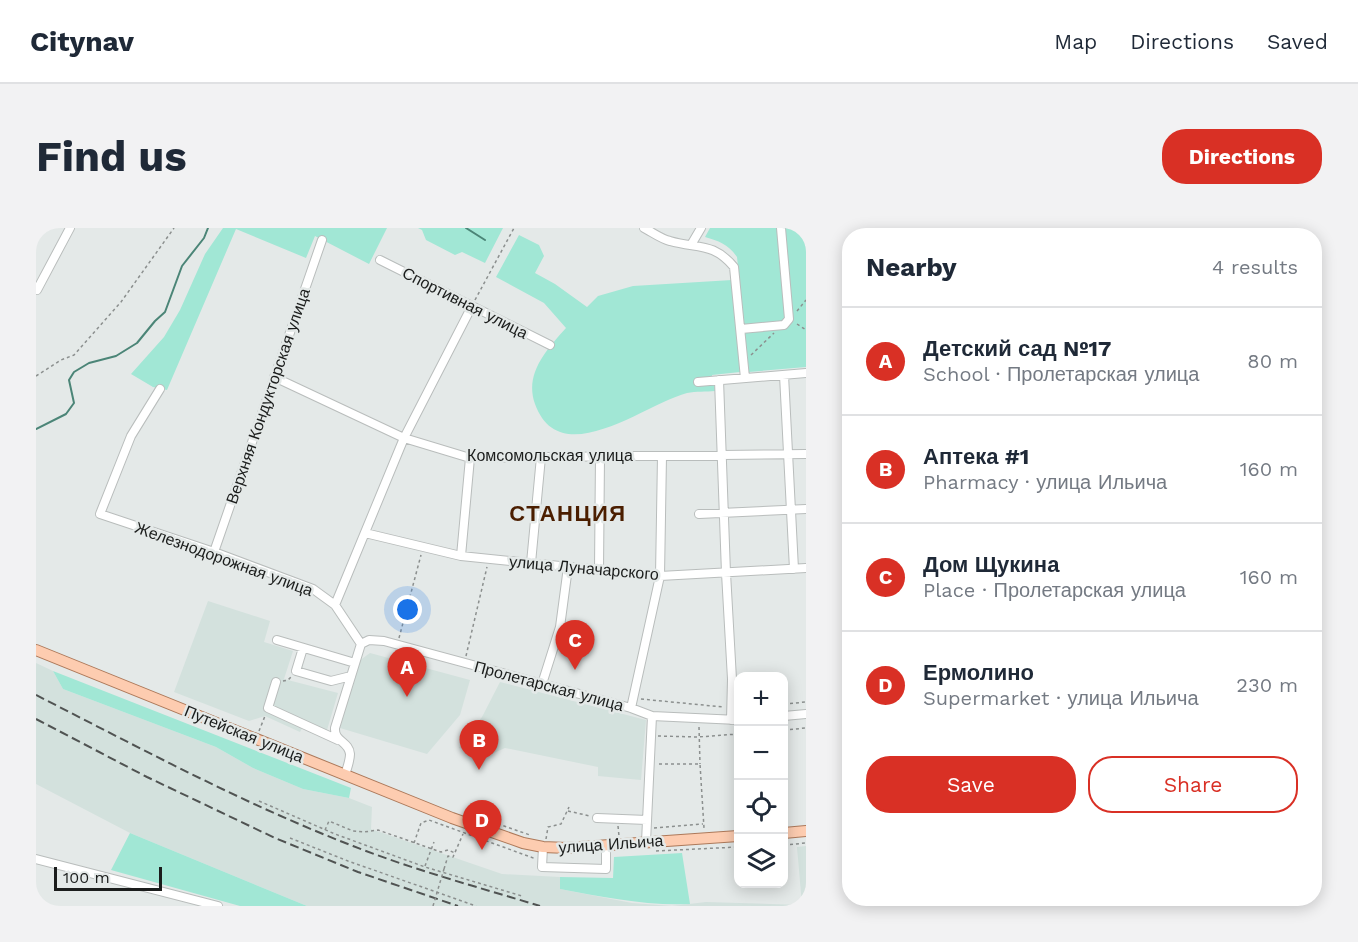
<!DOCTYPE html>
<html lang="en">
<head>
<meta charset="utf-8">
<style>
  :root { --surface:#fff; --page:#f2f2f3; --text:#1f2937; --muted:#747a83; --line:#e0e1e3; --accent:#d93025 }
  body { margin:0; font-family:"Work Sans",sans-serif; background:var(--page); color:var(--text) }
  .controls { position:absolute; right:18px; bottom:18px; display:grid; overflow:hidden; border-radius:12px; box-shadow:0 3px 15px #0003 }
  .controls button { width:54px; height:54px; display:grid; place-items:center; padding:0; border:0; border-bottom:2px solid var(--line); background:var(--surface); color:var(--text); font:30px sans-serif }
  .scale { position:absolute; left:18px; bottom:15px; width:108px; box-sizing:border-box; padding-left:6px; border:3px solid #1b1d1c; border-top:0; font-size:16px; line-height:21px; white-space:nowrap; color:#1b1d1c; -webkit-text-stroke:4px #e4e9e8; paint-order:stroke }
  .you { position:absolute; left:372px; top:382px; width:21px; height:21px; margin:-15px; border:4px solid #fff; border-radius:50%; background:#1a73e8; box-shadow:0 0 0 9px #1a73e833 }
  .badge { display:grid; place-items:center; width:39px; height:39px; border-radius:50%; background:var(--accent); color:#fff; font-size:20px; font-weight:700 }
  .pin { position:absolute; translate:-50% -50px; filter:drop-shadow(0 2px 3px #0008) }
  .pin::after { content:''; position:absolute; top:32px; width:21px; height:18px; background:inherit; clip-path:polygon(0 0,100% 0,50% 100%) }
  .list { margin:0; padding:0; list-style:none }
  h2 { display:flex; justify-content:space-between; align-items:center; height:78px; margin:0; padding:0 24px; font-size:26px }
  h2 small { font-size:20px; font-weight:400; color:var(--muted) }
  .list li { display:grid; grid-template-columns:39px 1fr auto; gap:18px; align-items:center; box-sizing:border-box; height:108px; padding:0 24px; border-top:2px solid var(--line) }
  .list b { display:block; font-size:22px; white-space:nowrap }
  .list p { margin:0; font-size:20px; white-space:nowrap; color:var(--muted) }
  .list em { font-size:20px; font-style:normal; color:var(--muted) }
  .actions { display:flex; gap:12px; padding:18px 24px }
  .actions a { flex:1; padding:14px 0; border:2px solid var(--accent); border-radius:24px; text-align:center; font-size:21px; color:var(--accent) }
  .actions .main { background:var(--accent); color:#fff }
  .icon { flex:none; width:33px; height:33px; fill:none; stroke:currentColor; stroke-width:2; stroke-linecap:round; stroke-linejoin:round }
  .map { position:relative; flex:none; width:770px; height:678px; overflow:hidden; border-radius:24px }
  header { display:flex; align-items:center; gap:36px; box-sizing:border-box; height:84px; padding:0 30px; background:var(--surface); border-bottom:2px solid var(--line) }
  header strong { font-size:28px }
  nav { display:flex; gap:33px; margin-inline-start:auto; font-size:21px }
  .intro { display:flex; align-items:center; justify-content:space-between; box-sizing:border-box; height:144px; padding:0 36px }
  h1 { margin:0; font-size:42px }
  .button { padding:15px 27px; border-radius:24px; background:var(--accent); color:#fff; font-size:21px; font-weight:700 }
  main { display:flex; gap:36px; padding:0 36px }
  aside { flex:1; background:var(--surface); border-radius:24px; box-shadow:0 3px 15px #0003 }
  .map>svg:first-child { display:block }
</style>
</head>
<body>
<header>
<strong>Citynav</strong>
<nav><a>Map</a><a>Directions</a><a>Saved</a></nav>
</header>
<div class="intro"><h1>Find us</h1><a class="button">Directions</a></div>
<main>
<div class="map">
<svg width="770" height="678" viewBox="0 0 770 678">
  <rect width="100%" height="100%" fill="#e4e9e8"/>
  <path fill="#d3e1dd" d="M172 373 234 393 228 414 257 423 248 451 302 465 291 502 270 493 264 504 229 488 213 493 138 464Z
    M334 425 434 452 424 487 391 526 304 500 323 433Z
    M0 435 17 443 27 461 180 519 217 540 267 561 313 570 336 579 335 601 466 646 524 649V661L596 675 636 678 670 674 766 677 761 619 770 618V678H271L94 605 0 556Z
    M464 454 610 492 605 552 562 548V539L469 520 453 527 423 520 446 489Z"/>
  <path fill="#a1e7d5" d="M187 0H351L333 36 279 8 270 30 200 1 131 162 117 159 95 146 128 109 144 82 169 26Z
    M382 0H467L449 35 426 24 419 27 390 12 386 2Z
    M674 0H770V139L713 144 701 29C692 16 683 13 669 9Z
    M483 7 503 17 508 28 499 45 519 56 551 79 562 68 597 58 696 52 704 144 676 147V155H678L679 163C670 164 660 163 651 165 609 176 524 245 499 176 488 146 511 121 530 100L508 75 460 49Z
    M17 443 315 560 313 570 267 561 217 540 180 519 27 461Z
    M94 605 271 678H204L75 642Z
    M646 625 654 676C610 678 567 669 524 661V649L577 650 578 629Z"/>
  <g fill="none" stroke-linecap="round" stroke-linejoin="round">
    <path stroke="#4b8577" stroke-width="2" d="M430 0 449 12
      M0 201 30 186 38 175 33 152 38 144 53 135 80 128 101 115 119 93 129 84 146 38 168 10 172 0"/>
    <defs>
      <path id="minor" d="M608 0C616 4 625 11 634 13 662 21 677 14 698 39L709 150
        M655 17 665 0
        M344 32 514 117
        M1 62 34 0
        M705 101 748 97 753 91 745 0
        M748 147 758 341
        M238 149 368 210 434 230 770 226
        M683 152 690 345 696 451 695 492
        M662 154 770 145
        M124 161 95 208 64 286 178 324 277 361 299 377 325 416
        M663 286 770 281
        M329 305 425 328 624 348 770 340
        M178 324 286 12
        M425 328 434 230
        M495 335 505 229
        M563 342 564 228
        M299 377 368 210 436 78
        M241 412 319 435
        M325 416 333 412 348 413 595 480 616 488 702 492
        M267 420 260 443 295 453 315 448
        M240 454 232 480 302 512
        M506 456 524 399 532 339
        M595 480 624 348 626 228
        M748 488 770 486
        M309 547C311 540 314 533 314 526 313 513 298 514 299 500L325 416
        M561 590 611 592
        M610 614 616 488
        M507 619 506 639 570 641V617
        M0 631 182 678"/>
      <path id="major" d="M0 422 416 590 487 615 507 619 531 620 702 608
        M748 605 770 603"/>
    </defs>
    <use href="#minor" stroke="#b9bdbc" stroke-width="10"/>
    <use href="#major" stroke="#ad795a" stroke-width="12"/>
    <path stroke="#8b8f8e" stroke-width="1.5" stroke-dasharray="3 3" stroke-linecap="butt" d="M439 72 478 0
      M761 83 770 72
      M761 96 770 102
      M715 127 738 105
      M0 148 25 132 38 127 85 74 138 0
      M363 410 385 327
      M430 428 451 339
      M247 453 252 452 256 448
      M605 471 687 479
      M748 476 770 474
      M663 499 664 536
      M748 502 770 500
      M223 503 229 488
      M622 508 662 509 702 506
      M623 536H664L668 600
      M223 573 299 606 389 639 486 668
      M532 583 554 588
      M439 588 494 607
      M582 598 583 608
      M618 600 667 596
      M289 602 293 593 317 603 328 604 342 602 405 624 412 622 419 625
      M254 610 312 633 440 678
      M510 611 512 599 525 596 533 579
      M378 615 385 595 393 592 500 631
      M748 617 770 615
      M620 623 702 619
      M389 638 398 614
      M408 641 412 628 417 629 427 606"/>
    <use href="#minor" stroke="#fff" stroke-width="8"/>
    <use href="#major" stroke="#fdccb0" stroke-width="10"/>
    <path stroke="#505352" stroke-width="2" stroke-dasharray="9 4.5" stroke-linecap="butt" d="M0 467C104 520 208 576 317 618 378 642 442 659 504 678
      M0 491 111 549 239 610 322 644 422 678"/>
    <path stroke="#8b8f8e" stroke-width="1.5" stroke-dasharray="3 3" stroke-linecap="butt" d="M397 678 408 641"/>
  </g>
  <g text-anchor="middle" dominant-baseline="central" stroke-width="5" stroke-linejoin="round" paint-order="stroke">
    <g font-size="16" fill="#1b1d1c" stroke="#e4e9e8">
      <text transform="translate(429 75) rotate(27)">Спортивная улица</text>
      <text transform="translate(232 168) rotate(-71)">Верхняя Кондукторская улица</text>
      <text x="514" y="227">Комсомольская улица</text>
      <text transform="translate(188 331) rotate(20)">Железнодорожная улица</text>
      <text transform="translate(548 340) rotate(5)">улица Луначарского</text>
      <text transform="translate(513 458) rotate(15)">Пролетарская улица</text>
      <text transform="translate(208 506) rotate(22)">Путейская улица</text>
      <text transform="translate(575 616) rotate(-4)">улица Ильича</text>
    </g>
    <g font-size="22" font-weight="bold" letter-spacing="1.5" fill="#4b1e00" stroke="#e4e9e8">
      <text x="532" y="285">СТАНЦИЯ</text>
    </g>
  </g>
</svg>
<div class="controls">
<button>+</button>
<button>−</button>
<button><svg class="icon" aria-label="locate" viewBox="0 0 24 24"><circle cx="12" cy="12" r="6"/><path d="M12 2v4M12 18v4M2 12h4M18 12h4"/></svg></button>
<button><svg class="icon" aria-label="layers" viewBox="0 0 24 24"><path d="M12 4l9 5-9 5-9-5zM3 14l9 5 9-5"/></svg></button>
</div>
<div class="scale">100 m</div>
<div class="you"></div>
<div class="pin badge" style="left:371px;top:469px">A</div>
<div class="pin badge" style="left:443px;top:542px">B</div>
<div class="pin badge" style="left:539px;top:442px">C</div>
<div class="pin badge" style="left:446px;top:622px">D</div>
</div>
<aside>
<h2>Nearby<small>4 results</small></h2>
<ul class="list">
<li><span class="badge">A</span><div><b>Детский сад №17</b><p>School · Пролетарская улица</p></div><em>80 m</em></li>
<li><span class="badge">B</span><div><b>Аптека #1</b><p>Pharmacy · улица Ильича</p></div><em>160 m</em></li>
<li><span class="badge">C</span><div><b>Дом Щукина</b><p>Place · Пролетарская улица</p></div><em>160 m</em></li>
<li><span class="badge">D</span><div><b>Ермолино</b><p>Supermarket · улица Ильича</p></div><em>230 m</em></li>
</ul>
<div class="actions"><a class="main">Save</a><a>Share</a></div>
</aside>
</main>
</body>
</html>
